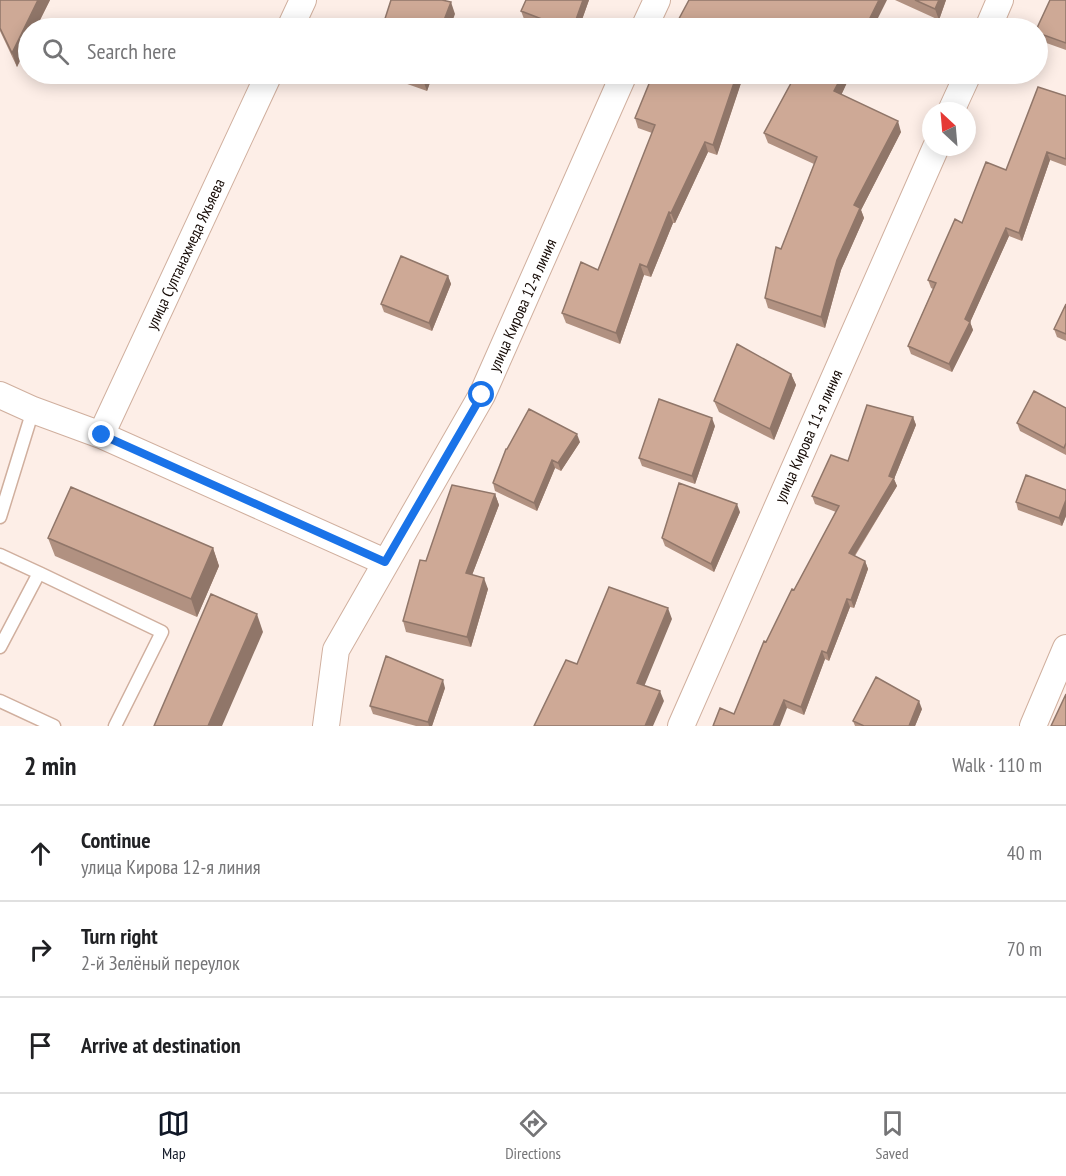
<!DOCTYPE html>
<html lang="en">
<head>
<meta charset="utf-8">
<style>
  :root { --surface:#fff; --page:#f2f2f2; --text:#202124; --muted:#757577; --line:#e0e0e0; --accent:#111827 }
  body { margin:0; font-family:"PT Sans Narrow",sans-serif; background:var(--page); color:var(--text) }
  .compass { position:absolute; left:922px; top:102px; width:54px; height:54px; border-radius:50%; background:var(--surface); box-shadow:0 3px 15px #0003; rotate:334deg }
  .stop { position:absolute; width:18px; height:18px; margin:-14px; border:4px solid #1a73e8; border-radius:50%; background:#fff }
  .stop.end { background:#1a73e8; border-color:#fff; box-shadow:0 2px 6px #0008 }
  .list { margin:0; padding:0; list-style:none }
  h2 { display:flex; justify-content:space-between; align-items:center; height:78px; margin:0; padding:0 24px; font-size:26px }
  h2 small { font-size:20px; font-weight:400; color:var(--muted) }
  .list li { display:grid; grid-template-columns:39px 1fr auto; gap:18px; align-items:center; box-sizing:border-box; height:96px; padding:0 24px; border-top:2px solid var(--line) }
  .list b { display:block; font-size:22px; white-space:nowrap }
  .list p { margin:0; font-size:20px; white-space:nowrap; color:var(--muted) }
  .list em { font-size:20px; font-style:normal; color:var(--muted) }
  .icon { flex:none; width:33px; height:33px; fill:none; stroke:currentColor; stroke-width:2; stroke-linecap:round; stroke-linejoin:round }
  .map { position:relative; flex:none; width:1066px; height:726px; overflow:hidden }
  .search { position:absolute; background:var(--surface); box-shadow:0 3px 15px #0003; left:18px; right:18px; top:18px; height:66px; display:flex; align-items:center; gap:15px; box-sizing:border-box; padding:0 21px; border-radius:33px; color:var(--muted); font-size:22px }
  .sheet { height:366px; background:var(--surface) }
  nav { display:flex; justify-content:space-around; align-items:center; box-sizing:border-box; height:84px; border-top:2px solid var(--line); background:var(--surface); font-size:16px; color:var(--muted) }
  nav a { display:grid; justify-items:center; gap:3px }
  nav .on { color:var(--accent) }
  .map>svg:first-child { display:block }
</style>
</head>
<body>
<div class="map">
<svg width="1066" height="726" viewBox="0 0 1066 726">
  <rect width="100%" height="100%" fill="#fdeee7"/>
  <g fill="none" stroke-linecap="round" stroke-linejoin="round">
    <defs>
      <path id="service" d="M0 517 33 410
        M0 555 39 573
        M0 647 39 573 162 632 115 726
        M0 701 54 726"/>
      <path id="minor" d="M290 28 303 0
        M644 28 657 0
        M988 28 1000 0
        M951 111 968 74
        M0 395 33 410 101 435 385 562
        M101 435 269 74
        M326 726 336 650 482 395 624 74
        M681 726 936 147
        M1033 726 1066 648"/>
    </defs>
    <use href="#service" stroke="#d0af9e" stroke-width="15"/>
    <use href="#minor" stroke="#d0af9e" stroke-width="28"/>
    <use href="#service" stroke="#fff" stroke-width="12"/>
    <use href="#minor" stroke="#fff" stroke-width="26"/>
  </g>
  <path fill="#b19181" d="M0 0H50L36 28H28V44L17 67 0 31Z
    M526 0H589L579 28H548L524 19 521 11Z
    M895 0H946L939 20Z
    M1066 0V50L1038 40V28Z
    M379 74H433L427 91Z
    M744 74 717 155 708 152 675 223H673L651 277 644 275 620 344 566 323 562 313 598 270 652 133 638 128 635 118Z
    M796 74H851L841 95 901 132 861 210 864 218 841 270 825 328 768 308 765 298 781 249 814 164 768 143 764 133Z
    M1066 96V166L1050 160 1022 241 1009 236 970 322 973 330 952 372 911 354 908 346 933 289 931 288 928 280 962 223Z
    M448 276 451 284 432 331 384 312 381 304Z
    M1066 304V341L1057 337 1054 329Z
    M791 374 796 385 774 440 719 412 714 401Z
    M1066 408V455L1020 431 1017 423Z
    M913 417 916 425 894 479 897 486 855 556 865 561 868 569 854 608 850 607 829 661 825 659 804 715 787 708 734 714 766 642 836 512 815 504 812 496 848 461Z
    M715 426 695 484 642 466 639 458Z
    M580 442 561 471 555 468 537 511 495 491 493 483 507 449Z
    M1066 490V516L1062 526 1018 510 1016 502Z
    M495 494 499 505 472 575 488 589 471 647 406 632 403 621 426 561Z
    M740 512 714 572 665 546 662 538Z
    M48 538 213 548 219 566 197 617 55 556Z
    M445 688 432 726H416L373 714 370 706Z
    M922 709 915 726H855L853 721Z"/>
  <path fill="#907669" d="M38 0H50L36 28H28V44L17 67 12 53Z
    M583 0H589L579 28H573Z
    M879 0H887L873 28H865Z
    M939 0H946L939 20 935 9Z
    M451 2 455 14 450 28H441Z
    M425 74H433L427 91 423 80Z
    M737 74H744L717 155 713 145Z
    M843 74H851L838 102 834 91Z
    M898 121 901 132 861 210 864 218 841 270 825 328 821 317 837 260 854 205Z
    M705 142 708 152 675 223 671 213Z
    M1047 152 1050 160 1022 241 1019 233Z
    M669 212 673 223 651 277 647 267Z
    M1006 228 1009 236 968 327 970 322 973 330 952 372 949 364 965 319Z
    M640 264 644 275 620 344 616 333Z
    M448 276 451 284 432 331 429 323Z
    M791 374 796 385 774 440 770 429Z
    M913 417 916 425 894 479 897 486 851 561 849 553 889 476Z
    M712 418 715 426 695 484 692 476Z
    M577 434 580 442 561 471 558 463Z
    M552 460 555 468 537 511 534 503Z
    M495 494 499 505 469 583 466 573Z
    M1066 500V516L1062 526 1059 518Z
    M737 504 740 512 714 572 711 564Z
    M213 548 219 566 197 617 191 599Z
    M865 561 868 569 854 608 851 600Z
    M484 578 488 589 471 647 467 637Z
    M847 599 850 607 829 661 827 653Z
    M668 608 672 619 641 694 637 683Z
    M257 614 263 632 222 726H208Z
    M822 651 825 659 804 715 801 707Z
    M443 680 445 688 432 726H429L428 722Z
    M660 691 664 701 653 726H645Z
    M784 700 787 708 780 726H773Z
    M919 701 922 709 915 726H909Z"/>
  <path fill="#cea996" stroke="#907669" stroke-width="1.5" d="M0 0H38L12 53 0 28Z
    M391 0H442L451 2 441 28H382Z
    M526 0H583L573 28H565L521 11Z
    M689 0H879L865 28H674Z
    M915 0H939L935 9Z
    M1050 0H1066V43L1038 33V28H1037Z
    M406 74H425L423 80Z
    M653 74H737L713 145 705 142 671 213 669 212 647 267 640 264 616 333 562 313 581 262 598 270 655 125 635 118Z
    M796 74H843L834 91 898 121 854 205 860 208 837 260 821 317 765 298 776 247 781 249 817 157 764 133Z
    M1038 87 1066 96V159L1047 152 1019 233 1006 228 965 319 970 322 949 364 908 346 936 283 928 280 955 219 962 223 986 162 1006 170Z
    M401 256 448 276 429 323 381 304Z
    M1066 304V334L1054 329Z
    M737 344 791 374 770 429 714 401Z
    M1034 391 1066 408V443L1064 448 1017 423Z
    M659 399 712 418 692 476 639 458Z
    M867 405 913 417 889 476 894 478 849 553 865 561 851 600 847 599 827 653 822 651 801 707 784 700 773 726H713L720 708 734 714 764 641 766 642 792 589 794 590 839 506 812 496 831 455 848 461Z
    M529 409 577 434 558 463 552 460 534 503 493 483 506 449H507Z
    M1026 475 1066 490V500L1059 518 1016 502Z
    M679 483 737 504 711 564 662 538Z
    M452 485 495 494 466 573 484 578 467 637 403 621 420 560 426 561Z
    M71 487 213 548 191 599 48 538Z
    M609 587 668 608 637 683 660 691 645 726H534L566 660 577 664Z
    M211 594 257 614 208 726H154Z
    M386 656 443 680 428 722 370 706Z
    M876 677 919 701 909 726H864L853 721Z
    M1066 694V726H1051Z"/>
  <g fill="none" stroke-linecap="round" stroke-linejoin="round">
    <path stroke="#1a73e8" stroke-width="8" d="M102 435 385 562 482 395"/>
  </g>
  <g text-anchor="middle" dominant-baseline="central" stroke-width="4.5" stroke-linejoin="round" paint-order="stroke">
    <g font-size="16" fill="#140904" stroke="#fff">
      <text transform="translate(185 254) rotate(-65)">улица Султанахмеда Яхьяева</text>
      <text transform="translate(522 305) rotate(-66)">улица Кирова 12-я линия</text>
      <text transform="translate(808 436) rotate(-66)">улица Кирова 11-я линия</text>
    </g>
  </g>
</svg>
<svg class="compass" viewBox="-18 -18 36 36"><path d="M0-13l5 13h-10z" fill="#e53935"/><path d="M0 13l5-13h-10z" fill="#757577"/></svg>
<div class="stop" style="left:482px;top:395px"></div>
<div class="stop end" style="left:102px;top:435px"></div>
<div class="search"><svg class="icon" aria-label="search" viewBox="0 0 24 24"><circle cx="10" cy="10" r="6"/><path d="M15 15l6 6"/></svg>Search here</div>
</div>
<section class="sheet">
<h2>2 min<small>Walk · 110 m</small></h2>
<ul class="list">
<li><svg class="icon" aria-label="ahead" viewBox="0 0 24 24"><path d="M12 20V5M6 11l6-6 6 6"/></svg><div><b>Continue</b><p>улица Кирова 12-я линия</p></div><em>40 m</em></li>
<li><svg class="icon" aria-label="right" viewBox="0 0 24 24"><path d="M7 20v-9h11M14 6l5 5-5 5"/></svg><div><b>Turn right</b><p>2-й Зелёный переулок</p></div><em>70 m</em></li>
<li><svg class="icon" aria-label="arrive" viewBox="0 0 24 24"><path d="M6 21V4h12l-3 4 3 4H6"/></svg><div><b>Arrive at destination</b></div></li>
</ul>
</section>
<nav>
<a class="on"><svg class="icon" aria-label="map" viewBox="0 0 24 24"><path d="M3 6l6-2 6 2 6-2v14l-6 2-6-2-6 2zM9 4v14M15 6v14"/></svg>Map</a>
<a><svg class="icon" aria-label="directions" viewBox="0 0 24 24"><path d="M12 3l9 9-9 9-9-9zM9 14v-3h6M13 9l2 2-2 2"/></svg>Directions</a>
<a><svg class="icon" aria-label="saved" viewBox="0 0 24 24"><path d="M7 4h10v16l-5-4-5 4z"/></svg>Saved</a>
</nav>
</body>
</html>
